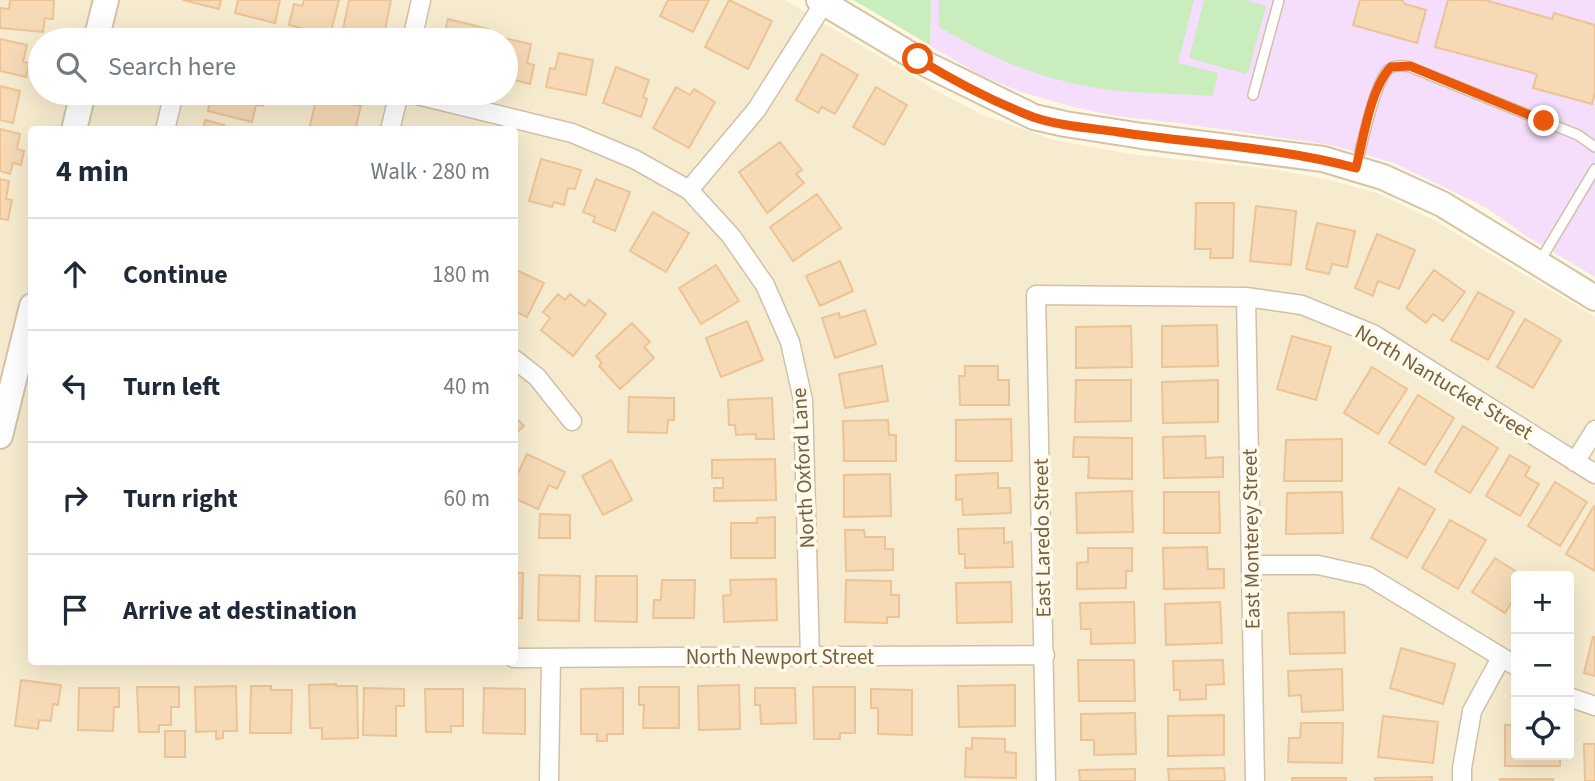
<!DOCTYPE html>
<html lang="en">
<head>
<meta charset="utf-8">
<style>
  :root { --surface:#fff; --page:#f6f6f7; --text:#1f2937; --muted:#747a83; --line:#e0e1e3 }
  body { margin:0; font-family:"Source Sans 3",sans-serif; background:var(--page); color:var(--text) }
  .controls { position:absolute; right:21px; bottom:21px; display:grid; overflow:hidden; border-radius:7px; box-shadow:0 7px 28px #0002 }
  .controls button { width:63px; height:63px; display:grid; place-items:center; padding:0; border:0; border-bottom:2px solid var(--line); background:var(--surface); color:var(--text); font:35px sans-serif }
  .stop { position:absolute; width:21px; height:21px; margin:-16px; border:5px solid #ea580c; border-radius:50%; background:#fff }
  .stop.end { background:#ea580c; border-color:#fff; box-shadow:0 2px 7px #0008 }
  .list { margin:0; padding:0; list-style:none }
  h2 { display:flex; justify-content:space-between; align-items:center; height:91px; margin:0; padding:0 28px; font-size:30px }
  h2 small { font-size:23px; font-weight:400; color:var(--muted) }
  .list li { display:grid; grid-template-columns:46px 1fr auto; gap:21px; align-items:center; box-sizing:border-box; height:112px; padding:0 28px; border-top:2px solid var(--line) }
  .list b { display:block; font-size:26px; white-space:nowrap }
  .list em { font-size:23px; font-style:normal; color:var(--muted) }
  .icon { flex:none; width:38px; height:38px; fill:none; stroke:currentColor; stroke-width:2; stroke-linecap:round; stroke-linejoin:round }
  .map { position:relative; flex:none; width:1595px; height:781px; overflow:hidden }
  .search { position:absolute; background:var(--surface); box-shadow:0 7px 28px #0002; left:28px; top:28px; width:490px; height:77px; display:flex; align-items:center; gap:18px; box-sizing:border-box; padding:0 24px; border-radius:38px; color:var(--muted); font-size:26px }
  .panel { position:absolute; background:var(--surface); box-shadow:0 7px 28px #0002; left:28px; top:126px; width:490px; height:539px; border-radius:7px }
  .map>svg:first-child { display:block }
</style>
</head>
<body>
<div class="map">
<svg width="1595" height="781" viewBox="0 0 1595 781">
  <rect width="100%" height="100%" fill="#fef8e1"/>
  <path fill="#f7ebcf" fill-rule="evenodd" d="M0 0H785L946 96 983 115 1054 140 1130 154 1273 169 1326 179 1377 193 1432 219 1595 317V781H0ZM40 40H506V93H40ZM32 130H514V662H32ZM1516 576H1569V755H1516Z"/>
  <path fill="#f5defb" d="M931 0H1595V277L1526 236 1487 208 1394 163 1331 145 1178 123 1116 116 1073 107 1021 92 980 75 930 46Z"/>
  <path fill="#caedbe" d="M853 0H931L930 45Z
    M939 0H1194L1178 63 1218 73 1213 96C1163 93 1112 94 1063 81 1018 70 978 50 939 27Z
    M1204 0H1244L1266 6 1249 69 1245 74 1189 58Z"/>
  <path fill="#f6dab6" stroke="#ebc395" stroke-width="2" d="M10 0H54L53 19 45 18 43 32 0 28V8L9 9Z
    M183 0H221L219 9Z
    M238 0H280L275 23 235 13Z
    M304 0H339L330 35 289 25 294 4 302 6Z
    M349 0H391L383 40 341 39Z
    M668 0H709L693 32 660 16Z
    M729 0 772 21 748 69 705 47Z
    M1360 0H1402L1405 4 1426 10 1417 43 1353 25Z
    M1448 0H1485L1552 19 1554 13 1595 25V92L1592 104 1533 88 1537 74 1435 47Z
    M448 19 488 29 486 40H443Z
    M499 37 531 44 527 63 534 65 530 84 506 78V40H498Z
    M0 39 27 45 23 62 29 63 26 77 0 71Z
    M559 53 593 60 586 95 546 87 550 68 555 69Z
    M822 54 858 75 835 114 822 107 818 113 796 100Z
    M616 67 649 80 643 97 647 99 641 117 603 103Z
    M0 86 20 91 13 123 0 120Z
    M676 87 690 95 694 89 715 102 689 148 653 128Z
    M876 87 907 105 884 145 853 127Z
    M212 93H267L263 106 256 105 252 122 208 111Z
    M317 95 361 106 355 130H309Z
    M205 120 224 125 223 130H203Z
    M0 129 20 134 17 149 24 151 21 165 13 163 10 174 0 171Z
    M780 142 802 170 796 174 804 183 767 213 739 172Z
    M541 159 581 170 575 189 568 188 564 205 554 202 552 207 529 201Z
    M0 179 9 181 6 199 12 200 8 220 0 219Z
    M596 179 630 192 615 231 593 222 595 217 583 212Z
    M817 194 841 228 793 261 770 227Z
    M1196 203H1234L1233 258H1210L1211 249H1195Z
    M1256 206 1296 211 1291 265 1250 261Z
    M653 212 689 233 666 272 630 251Z
    M1317 223 1355 231 1347 267 1332 264 1329 274 1306 269Z
    M1377 234 1415 250 1399 289 1378 281 1373 296 1355 288Z
    M840 261 853 291 820 306 806 276Z
    M716 265 739 301 701 324 679 288Z
    M514 269 544 283 527 317 514 311Z
    M1434 270 1465 292 1443 321 1433 314 1426 323 1406 308Z
    M1478 292 1514 312 1488 360 1451 340Z
    M558 294 565 300 570 294 585 306 589 300 606 314 573 356 541 330 550 318 543 312Z
    M865 310 876 344 835 358 822 318 839 313 840 318Z
    M1525 319 1561 340 1533 388 1497 367Z
    M747 321 763 360 721 377 706 338Z
    M632 323 650 342 644 347 654 358 620 389 599 366 602 363 596 356Z
    M1217 325 1218 366 1162 367V326Z
    M1131 326 1132 367 1076 368V327Z
    M1292 336 1331 347 1316 400 1277 389Z
    M882 366 888 401 845 408 839 374Z
    M965 366H998V380H1009V405H960L959 376H965Z
    M1372 367 1407 389 1378 434 1344 413Z
    M1076 380H1131V421L1075 422Z
    M1218 380V422L1163 423 1162 382Z
    M1418 395 1454 418 1425 465 1389 443Z
    M629 397 674 398V420H668L667 433 628 432Z
    M772 398 774 439H756V434L736 435 735 425H729L728 400Z
    M514 416 524 426 514 435Z
    M1011 419 1012 461H956V420Z
    M888 420 889 435H896V461H844L843 421Z
    M1463 426 1498 448 1470 493 1435 472Z
    M1205 436 1206 458 1223 457V477L1164 478 1163 437Z
    M1074 437 1132 438V479L1088 478 1089 457H1073Z
    M1342 439V481H1284L1286 440Z
    M527 454 565 472 557 489 549 485 538 509 514 498V481Z
    M1510 455 1530 467 1525 476 1539 484 1520 516 1486 496Z
    M775 459 776 500 714 501V488H723V478H712V460Z
    M611 460 632 500 603 515 582 476Z
    M998 473V488H1010L1011 513 963 515 962 499 956 500V475Z
    M890 474 891 516 844 517V475Z
    M1555 482 1587 502 1560 546 1528 526Z
    M1399 488 1435 509 1407 558 1371 538Z
    M1132 491 1133 532 1077 533 1076 493Z
    M1164 492H1219L1220 533H1164Z
    M1342 492 1343 533 1286 534 1287 493Z
    M1594 506 1595 507V571L1566 554Z
    M540 514 570 515V538H539Z
    M775 517V558H731V523H757V518Z
    M1450 520 1486 540 1458 589 1422 568Z
    M1004 528V543L1012 542 1013 567 965 568V554H959L958 529Z
    M845 530H864L865 537H885V549H893V570L846 571Z
    M1207 547 1208 569H1224V588L1164 589 1163 548Z
    M1088 548H1132V571H1126V588L1077 589V563L1088 562Z
    M1495 558 1523 576H1516V595L1505 613 1472 592Z
    M514 573H523L522 618H514Z
    M539 575 580 576 579 621 538 620Z
    M596 576H637V622L595 621Z
    M776 579 777 620 724 622 723 596 731 595 730 580Z
    M662 580H695L694 618H653L654 600H661Z
    M846 580 891 581V595H899V617H887V623L845 622Z
    M1011 582 1012 622 957 623 956 583Z
    M1134 602 1135 643 1091 644V629H1081L1080 603Z
    M1220 602 1222 643 1166 645 1165 604Z
    M1344 612 1345 653 1290 654 1288 613Z
    M1593 637H1595V676L1584 673Z
    M1401 648 1455 664 1443 704 1390 688Z
    M1078 660H1134L1135 701H1079Z
    M1223 660 1224 684 1206 685V699L1180 700V690H1174L1173 661Z
    M1342 669 1343 710 1302 712 1301 695 1289 696 1288 671Z
    M21 680 61 685 58 705 53 704 51 721 39 720 38 729 15 726Z
    M336 684V686H357L358 738 322 739V728H310L309 685Z
    M739 685 740 729 699 730 698 686Z
    M1015 685V726L959 727 958 686Z
    M236 686 237 731H223V738L216 739V731L196 732 195 687Z
    M251 686H271V690H292L291 733H250Z
    M137 687H179V707H171V725H159V732H139Z
    M639 687H679V728H643L644 705H639Z
    M813 687H855V733H840V739H814Z
    M79 688H119V707H114L113 731 78 730Z
    M364 688 404 689V706H396V736L363 735Z
    M484 688 525 689V734L483 733Z
    M623 688V734H607V741H597V734H581V689Z
    M755 688H795L796 723 761 724 760 705H755Z
    M425 689H463V726H451V732H426Z
    M871 689 912 690V735L878 734V708H871Z
    M1135 713 1136 754 1094 755V740H1081V714Z
    M1224 715V755L1168 756V716Z
    M1383 716 1438 722 1433 763 1378 757Z
    M1301 723H1343L1342 763 1288 762 1289 738H1300Z
    M1505 725H1516V755H1560V766H1505Z
    M165 731H185V757H165Z
    M972 738 1005 739V752L1016 753V778L965 777 966 748 972 749Z
    M1584 744H1595V781H1585Z
    M1224 768 1225 781H1169L1168 769Z
    M1135 769V781H1080L1079 770Z
    M1432 777V781H1375V778Z
    M1292 778H1346V781H1292Z
    M1500 779H1553V781H1500Z"/>
  <g fill="none" stroke-linecap="round" stroke-linejoin="round">
    <defs>
      <path id="lane" d="M1253 95 1279 0
        M1356 168C1361 149 1375 80 1389 69 1395 65 1402 65 1410 67L1578 135 1595 147
        M1540 261 1595 169"/>
      <path id="street" d="M412 40 421 0
        M409 93 572 133 634 159 689 190 731 236 765 285 790 342 803 400 810 657
        M165 130 174 93
        M390 130 399 93
        M689 190 757 109 824 3
        M1246 297 1255 781
        M514 359 537 377 572 421
        M1575 462 1595 430
        M1252 565H1318L1368 576 1516 666
        M514 658 1045 655
        M1569 697 1595 706
        M549 781 551 659
        M1046 781 1036 295 1246 297 1302 305 1373 334 1595 474
        M1462 781V768L1472 711 1501 658"/>
      <path id="secondary" d="M819 0 928 65 1034 117 1065 124 1142 136 1323 159 1383 177 1442 204 1595 298
        M96 40 106 0
        M74 130 83 93
        M0 436 32 306"/>
    </defs>
    <use href="#lane" stroke="#d1c0a7" stroke-width="12"/>
    <use href="#street" stroke="#d1c0a7" stroke-width="21"/>
    <use href="#secondary" stroke="#d6c3a6" stroke-width="28"/>
    <use href="#lane" stroke="#fff" stroke-width="9"/>
    <use href="#street" stroke="#fff" stroke-width="18"/>
    <use href="#secondary" stroke="#fff" stroke-width="24"/>
  </g>
  <g fill="none" stroke-linecap="round" stroke-linejoin="round">
    <path stroke="#ea580c" stroke-width="9" d="M918 59C954 81 994 102 1033 117 1060 126 1090 128 1118 132 1197 144 1278 147 1356 168 1363 140 1371 86 1391 67L1410 66 1544 121"/>
  </g>
  <g text-anchor="middle" dominant-baseline="central" stroke-width="7" stroke-linejoin="round" paint-order="stroke">
    <g font-size="21" fill="#786045" stroke="#fffaea">
      <text transform="translate(1444 382) rotate(31)">North Nantucket Street</text>
      <text transform="translate(803 468) rotate(-93)">North Oxford Lane</text>
      <text transform="translate(1042 538) rotate(-91)">East Laredo Street</text>
      <text transform="translate(1251 539) rotate(-91)">East Monterey Street</text>
      <text x="780" y="657">North Newport Street</text>
    </g>
  </g>
</svg>
<div class="controls">
<button>+</button>
<button>−</button>
<button><svg class="icon" aria-label="locate" viewBox="0 0 24 24"><circle cx="12" cy="12" r="6"/><path d="M12 2v4M12 18v4M2 12h4M18 12h4"/></svg></button>
</div>
<div class="stop" style="left:918px;top:59px"></div>
<div class="stop end" style="left:1544px;top:121px"></div>
<div class="search"><svg class="icon" aria-label="search" viewBox="0 0 24 24"><circle cx="10" cy="10" r="6"/><path d="M15 15l6 6"/></svg>Search here</div>
<section class="panel">
<h2>4 min<small>Walk · 280 m</small></h2>
<ul class="list">
<li><svg class="icon" aria-label="ahead" viewBox="0 0 24 24"><path d="M12 20V5M6 11l6-6 6 6"/></svg><div><b>Continue</b></div><em>180 m</em></li>
<li><svg class="icon" aria-label="left" viewBox="0 0 24 24"><path d="M17 20v-9H6M10 6l-5 5 5 5"/></svg><div><b>Turn left</b></div><em>40 m</em></li>
<li><svg class="icon" aria-label="right" viewBox="0 0 24 24"><path d="M7 20v-9h11M14 6l5 5-5 5"/></svg><div><b>Turn right</b></div><em>60 m</em></li>
<li><svg class="icon" aria-label="arrive" viewBox="0 0 24 24"><path d="M6 21V4h12l-3 4 3 4H6"/></svg><div><b>Arrive at destination</b></div></li>
</ul>
</section>
</div>
</body>
</html>
